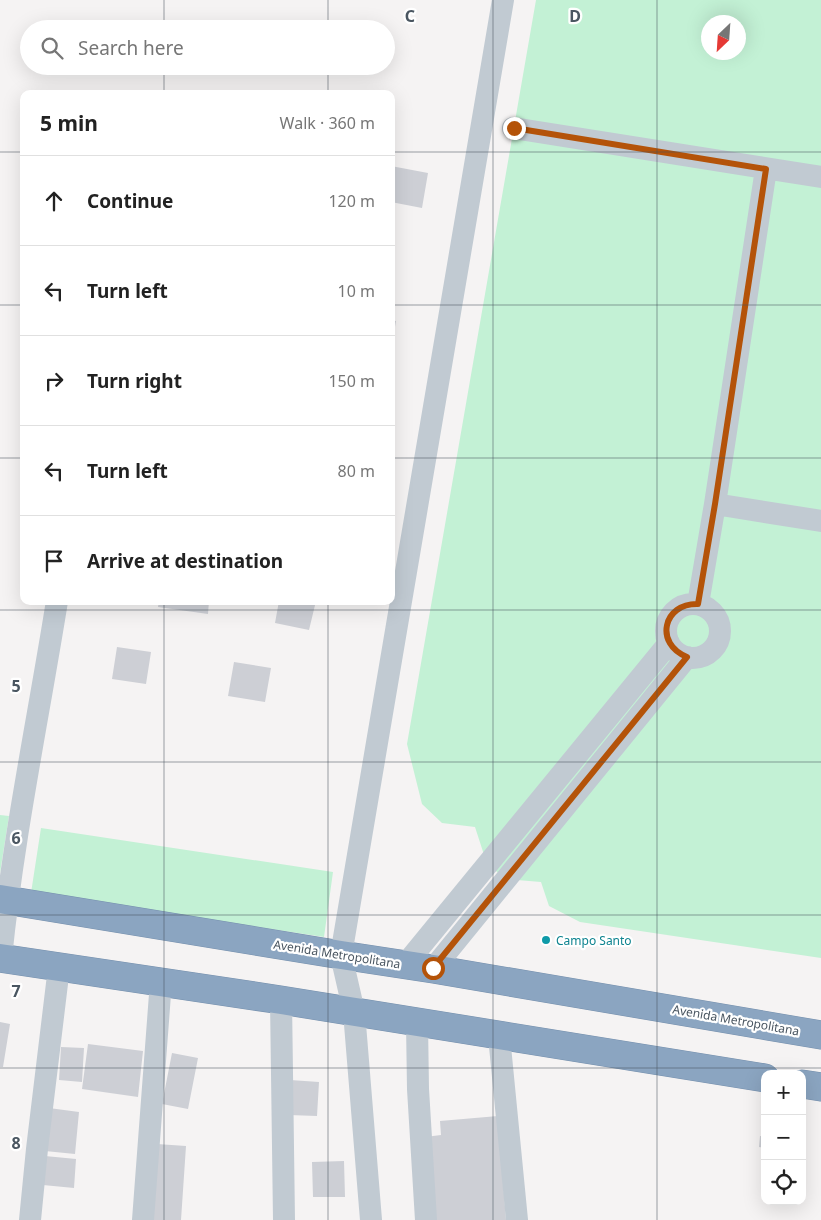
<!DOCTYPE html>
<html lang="en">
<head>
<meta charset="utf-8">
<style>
  :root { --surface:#fff; --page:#f6f6f6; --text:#222; --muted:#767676; --line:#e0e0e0 }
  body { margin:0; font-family:"Noto Sans",sans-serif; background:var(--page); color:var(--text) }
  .controls { position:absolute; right:15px; bottom:15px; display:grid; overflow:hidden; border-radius:10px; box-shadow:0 5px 20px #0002 }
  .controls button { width:45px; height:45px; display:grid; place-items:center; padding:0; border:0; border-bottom:1px solid var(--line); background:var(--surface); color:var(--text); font:25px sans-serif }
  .compass { position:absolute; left:701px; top:15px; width:45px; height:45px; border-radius:50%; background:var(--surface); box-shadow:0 5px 20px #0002; rotate:205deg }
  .stop { position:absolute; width:15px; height:15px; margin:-11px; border:4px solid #b45309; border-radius:50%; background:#fff }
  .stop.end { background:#b45309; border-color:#fff; box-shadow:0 1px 5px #0008 }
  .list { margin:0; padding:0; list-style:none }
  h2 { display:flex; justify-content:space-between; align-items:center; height:65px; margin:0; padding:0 20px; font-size:21px }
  h2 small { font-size:16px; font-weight:400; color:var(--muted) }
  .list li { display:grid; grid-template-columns:32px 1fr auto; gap:15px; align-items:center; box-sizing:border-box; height:90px; padding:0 20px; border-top:1px solid var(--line) }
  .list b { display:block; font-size:19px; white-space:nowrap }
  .list em { font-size:16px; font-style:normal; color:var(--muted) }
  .icon { flex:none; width:28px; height:28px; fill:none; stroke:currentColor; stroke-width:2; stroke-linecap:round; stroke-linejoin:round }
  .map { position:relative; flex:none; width:821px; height:1220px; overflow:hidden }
  .search { position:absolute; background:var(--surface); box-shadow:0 5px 20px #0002; left:20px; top:20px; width:375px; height:55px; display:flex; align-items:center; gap:12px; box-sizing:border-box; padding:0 18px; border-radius:28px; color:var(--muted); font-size:19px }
  .panel { position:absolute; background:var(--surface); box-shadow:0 5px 20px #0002; left:20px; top:90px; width:375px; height:515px; border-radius:10px }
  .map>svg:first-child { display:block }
</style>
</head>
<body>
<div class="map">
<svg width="821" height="1220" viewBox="0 0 821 1220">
  <rect width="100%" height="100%" fill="#f5f3f3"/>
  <path fill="#c3f1d5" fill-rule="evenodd" d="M536 0H821V958L580 922 549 906 541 882 506 879 487 864 475 827 442 823 422 804 407 744ZM708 22H738V52H708Z
    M0 815 9 816 0 873Z
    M41 828 333 872 324 937 31 893Z"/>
  <path fill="#cdcfd5" d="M391 166 428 173 422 208 391 202Z
    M391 320 396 321 392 344H391Z
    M159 601H209L208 614 158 607Z
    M279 601H316L309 630 275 623Z
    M117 647 151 652 146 684 112 679Z
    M234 662 271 668 265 702 228 696Z
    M0 1022 10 1024 3 1067H0Z
    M88 1044 143 1051 138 1097 82 1089Z
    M61 1047 84 1048 82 1082 59 1080Z
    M172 1053 198 1058 188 1109 162 1104Z
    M290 1080 319 1082 317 1116 289 1115Z
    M49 1108 79 1112 75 1154 45 1151Z
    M498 1116 506 1220H431L425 1137 441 1135 440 1121Z
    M760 1136 765 1137V1148L759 1147Z
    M157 1144 186 1146 181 1220H152Z
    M45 1156 76 1159 74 1188 43 1185Z
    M344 1161 345 1197H313L312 1162Z"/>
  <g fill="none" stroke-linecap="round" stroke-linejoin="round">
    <defs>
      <path id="highway" d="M0 899 341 955 433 969 821 1035
        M0 958 281 1000 765 1078
        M802 1084 821 1087"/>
    </defs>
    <use href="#highway" stroke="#7690ad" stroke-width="29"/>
    <path stroke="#c1cad2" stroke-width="22" d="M513 128 821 177
      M715 504 821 521
      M666 631a27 27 0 1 1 54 0a27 27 0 1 1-54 0Z
      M698 604 715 504 766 169
      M1 958C13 838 38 720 57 601
      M405 965 669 643
      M433 969 687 657
      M281 1000 284 1220
      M417 1023 418 1089 426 1220
      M499 1036 517 1220
      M30 1220 37 1149 59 967
      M143 1220 161 981
      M371 1220 354 1012 341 955 503 0"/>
    <use href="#highway" stroke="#8ba5c1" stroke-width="28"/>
  </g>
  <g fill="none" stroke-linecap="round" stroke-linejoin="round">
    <path stroke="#b45309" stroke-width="6" d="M433 968 687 657C654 644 663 603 698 604L715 504 766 169 514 128"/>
  </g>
  <path fill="none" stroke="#4a5661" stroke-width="1" stroke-opacity="0.55" d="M164 0V29M328 0V29M493 0V1220M657 0V1220M164 66V94M328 66V94M0 152H24M391 152H821M0 305H24M391 305H821M0 458H24M391 458H821M164 601V1220M328 601V1220M0 610H821M0 762H821M0 915H821M0 1068H821"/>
  <circle fill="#0f9aa8" stroke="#fff" stroke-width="2" cx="546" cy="940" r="5"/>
  <g text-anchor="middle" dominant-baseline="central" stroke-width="4.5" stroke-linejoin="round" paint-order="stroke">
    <g font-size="12" fill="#0d838f" stroke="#fff" text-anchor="start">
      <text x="556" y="940">Campo Santo</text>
    </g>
    <g font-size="12" fill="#4a5661" stroke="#fff">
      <text transform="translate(337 954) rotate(9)">Avenida Metropolitana</text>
      <text transform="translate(736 1020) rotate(10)">Avenida Metropolitana</text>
    </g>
  </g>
  <g font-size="16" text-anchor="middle" font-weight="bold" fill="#4a5661" stroke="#fff" stroke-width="4.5" stroke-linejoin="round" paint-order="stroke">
    <text x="410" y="22">C</text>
    <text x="575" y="22">D</text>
    <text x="16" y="692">5</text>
    <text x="16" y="844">6</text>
    <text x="16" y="997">7</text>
    <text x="16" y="1149">8</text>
  </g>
</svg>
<div class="controls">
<button>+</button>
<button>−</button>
<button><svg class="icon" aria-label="locate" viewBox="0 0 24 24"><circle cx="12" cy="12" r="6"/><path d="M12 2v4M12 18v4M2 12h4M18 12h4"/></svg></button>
</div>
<svg class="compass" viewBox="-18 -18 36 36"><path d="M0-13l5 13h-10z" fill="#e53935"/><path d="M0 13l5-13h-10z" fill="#767676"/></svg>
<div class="stop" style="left:433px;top:968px"></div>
<div class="stop end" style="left:514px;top:128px"></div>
<div class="search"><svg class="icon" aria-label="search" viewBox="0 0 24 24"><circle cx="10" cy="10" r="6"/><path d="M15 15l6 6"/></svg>Search here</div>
<section class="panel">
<h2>5 min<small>Walk · 360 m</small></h2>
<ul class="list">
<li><svg class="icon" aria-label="ahead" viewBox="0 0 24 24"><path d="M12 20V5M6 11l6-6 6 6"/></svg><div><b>Continue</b></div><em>120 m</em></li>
<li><svg class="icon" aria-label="left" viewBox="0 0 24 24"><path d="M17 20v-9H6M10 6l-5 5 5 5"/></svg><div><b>Turn left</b></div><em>10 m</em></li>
<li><svg class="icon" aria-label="right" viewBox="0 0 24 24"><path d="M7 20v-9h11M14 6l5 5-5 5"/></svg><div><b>Turn right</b></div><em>150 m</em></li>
<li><svg class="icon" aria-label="left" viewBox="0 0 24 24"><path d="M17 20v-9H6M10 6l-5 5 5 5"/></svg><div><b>Turn left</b></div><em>80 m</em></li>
<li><svg class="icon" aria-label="arrive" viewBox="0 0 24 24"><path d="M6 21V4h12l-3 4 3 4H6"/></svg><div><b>Arrive at destination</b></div></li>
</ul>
</section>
</div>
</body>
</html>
